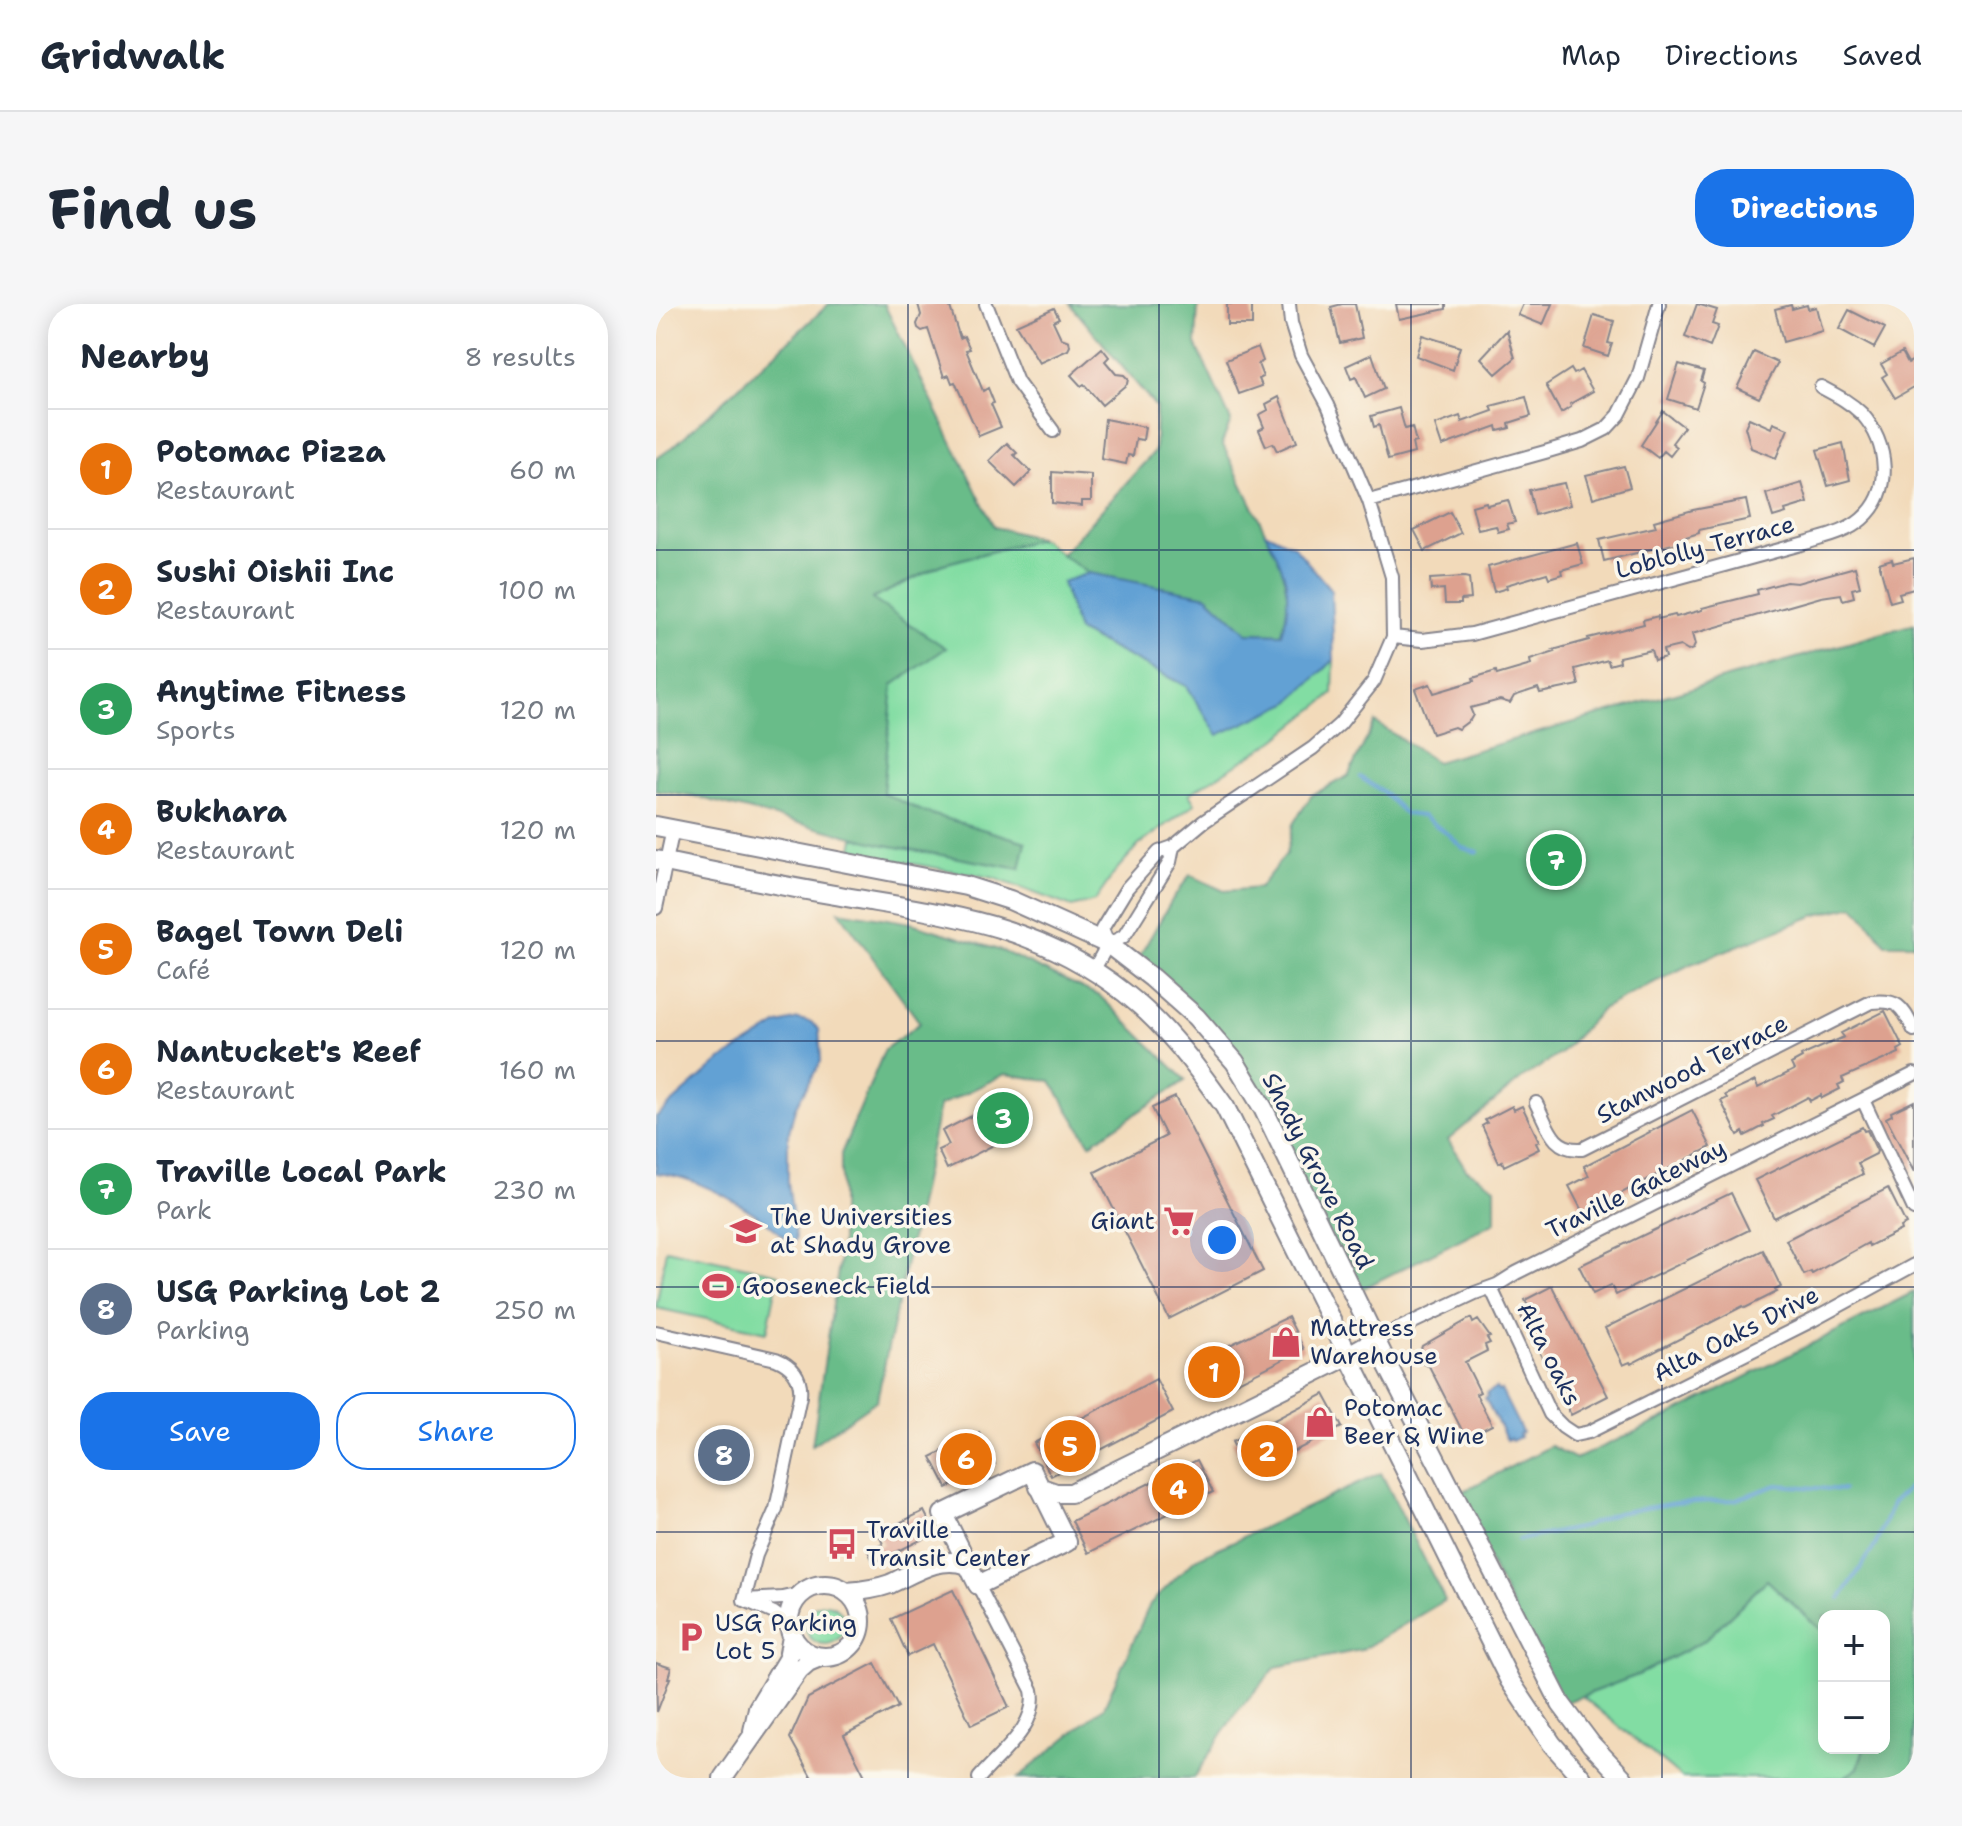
<!DOCTYPE html>
<html lang="en">
<head>
<meta charset="utf-8">
<style>
  :root { --surface:#fff; --page:#f6f6f7; --text:#1f2937; --muted:#747a83; --line:#e0e1e3; --accent:#1a73e8 }
  body { margin:0; font-family:"Shantell Sans",sans-serif; background:var(--page); color:var(--text) }
  .controls { position:absolute; right:24px; bottom:24px; display:grid; overflow:hidden; border-radius:16px; box-shadow:0 4px 20px #0003 }
  .controls button { width:72px; height:72px; display:grid; place-items:center; padding:0; border:0; border-bottom:2px solid var(--line); background:var(--surface); color:var(--text); font:40px sans-serif }
  .you { position:absolute; left:566px; top:936px; width:28px; height:28px; margin:-20px; border:6px solid #fff; border-radius:50%; background:#1a73e8; box-shadow:0 0 0 12px #1a73e833 }
  .badge { display:grid; place-items:center; width:52px; height:52px; border-radius:50%; background:var(--accent); color:#fff; font-size:26px; font-weight:700 }
  .pin { position:absolute; translate:-50% -50%; border:4px solid #fff; box-shadow:0 2px 8px #0006 }
  .list { margin:0; padding:0; list-style:none }
  h2 { display:flex; justify-content:space-between; align-items:center; height:104px; margin:0; padding:0 32px; font-size:34px }
  h2 small { font-size:26px; font-weight:400; color:var(--muted) }
  .list li { display:grid; grid-template-columns:52px 1fr auto; gap:24px; align-items:center; box-sizing:border-box; height:120px; padding:0 32px; border-top:2px solid var(--line) }
  .list b { display:block; font-size:30px; white-space:nowrap }
  .list p { margin:0; font-size:26px; white-space:nowrap; color:var(--muted) }
  .list em { font-size:26px; font-style:normal; color:var(--muted) }
  .actions { display:flex; gap:16px; padding:24px 32px }
  .actions a { flex:1; padding:18px 0; border:2px solid var(--accent); border-radius:32px; text-align:center; font-size:28px; color:var(--accent) }
  .actions .main { background:var(--accent); color:#fff }
  .map { position:relative; flex:none; width:1258px; height:1474px; overflow:hidden; border-radius:32px }
  header { display:flex; align-items:center; gap:48px; box-sizing:border-box; height:112px; padding:0 40px; background:var(--surface); border-bottom:2px solid var(--line) }
  header strong { font-size:38px }
  nav { display:flex; gap:44px; margin-inline-start:auto; font-size:28px }
  .intro { display:flex; align-items:center; justify-content:space-between; box-sizing:border-box; height:192px; padding:0 48px }
  h1 { margin:0; font-size:56px }
  .button { padding:20px 36px; border-radius:32px; background:var(--accent); color:#fff; font-size:28px; font-weight:700 }
  main { display:flex; gap:48px; padding:0 48px }
  aside { flex:1; background:var(--surface); border-radius:32px; box-shadow:0 4px 20px #0003 }
  .map>svg:first-child { display:block }
</style>
</head>
<body>
<header>
<strong>Gridwalk</strong>
<nav><a>Map</a><a>Directions</a><a>Saved</a></nav>
</header>
<div class="intro"><h1>Find us</h1><a class="button">Directions</a></div>
<main>
<aside>
<h2>Nearby<small>8 results</small></h2>
<ul class="list">
<li><span class="badge" style="background:#e8710a">1</span><div><b>Potomac Pizza</b><p>Restaurant</p></div><em>60 m</em></li>
<li><span class="badge" style="background:#e8710a">2</span><div><b>Sushi Oishii Inc</b><p>Restaurant</p></div><em>100 m</em></li>
<li><span class="badge" style="background:#2e9e5b">3</span><div><b>Anytime Fitness</b><p>Sports</p></div><em>120 m</em></li>
<li><span class="badge" style="background:#e8710a">4</span><div><b>Bukhara</b><p>Restaurant</p></div><em>120 m</em></li>
<li><span class="badge" style="background:#e8710a">5</span><div><b>Bagel Town Deli</b><p>Café</p></div><em>120 m</em></li>
<li><span class="badge" style="background:#e8710a">6</span><div><b>Nantucket's Reef</b><p>Restaurant</p></div><em>160 m</em></li>
<li><span class="badge" style="background:#2e9e5b">7</span><div><b>Traville Local Park</b><p>Park</p></div><em>230 m</em></li>
<li><span class="badge" style="background:#5c6f8a">8</span><div><b>USG Parking Lot 2</b><p>Parking</p></div><em>250 m</em></li>
</ul>
<div class="actions"><a class="main">Save</a><a>Share</a></div>
</aside>
<div class="map">
<svg width="1258" height="1474" viewBox="0 0 1258 1474">
  <rect width="100%" height="100%" fill="#fbf7ec"/>
  <filter id="ink" filterUnits="userSpaceOnUse"><feTurbulence type="fractalNoise" baseFrequency=".0125" numOctaves="2"/><feDisplacementMap in="SourceGraphic" scale="16" xChannelSelector="R" yChannelSelector="G"/><feConvolveMatrix kernelMatrix="1 2 1 2 8 2 1 2 1" color-interpolation-filters="sRGB"/></filter>
  <filter id="wash" filterUnits="userSpaceOnUse"><feTurbulence type="fractalNoise" baseFrequency=".006" numOctaves="4" result="noise"/><feDisplacementMap in="SourceGraphic" scale="32" xChannelSelector="R" yChannelSelector="G"/><feGaussianBlur stdDeviation="1.8" result="paint"/><feColorMatrix in="noise" values="0 0 0 0 0 0 0 0 0 0 0 0 0 0 0 0 0 1.4 0 .05"/><feComposite in="paint" operator="in"/></filter>
  <g filter="url(#wash)">
    <rect width="100%" height="100%" fill="#f2daba"/>
    <path fill="#82dda3" stroke="#4e8680" stroke-width="2" d="M384 235 433 269 406 279 422 327 530 382 562 430 633 399 678 356 677 390 619 436 533 490 539 500 483 541 462 564 439 597 416 603 338 574 195 549 241 333 216 295 287 260Z
      M10 945 123 970 111 1028 0 1004Z
      M1111 1276 1168 1329V1444H1208L1202 1464 1187 1474H1026L926 1392 984 1370 1048 1337Z
      M149 1320a20 20 0 1 1 40 0a20 20 0 1 1-40 0Z"/>
    <path fill="#69bc89" stroke="#427674" stroke-width="2" d="M173 0H228L338 223 384 235 287 260 216 295 290 344 237 381 227 489 268 508 370 538 364 565 224 540 45 494 0 487V155L17 143Z
      M414 0H542L540 40 575 117 566 139 626 262 633 300 626 330 591 329 551 292 433 269 405 251 499 147 500 103Z
      M1258 320V640H1230L1199 602 1160 611 1033 661 947 704 905 749 865 775 792 836 810 865 839 883V918L696 990 579 758 479 660 516 596 534 571 568 587 603 584 630 550 637 520 656 491 692 472 719 418 780 458Z
      M183 607 255 619 346 647 444 692 530 776 434 840 395 777 349 770 283 802 221 1096 156 1141 185 947V850L229 745 264 719Z
      M1258 988V1474H1187L1202 1464 1208 1444H1228V1312H1168V1329L1111 1276 1048 1337 984 1370 905 1400 800 1191 895 1142 920 1155 1003 1117Z
      M725 1169 789 1296 705 1346 620 1363 579 1410 538 1474H362L448 1403 494 1300 539 1255Z"/>
    <path fill="#62a1d4" stroke="#3e6899" stroke-width="2" d="M609 228 638 242 675 286 678 356 633 399 562 431 530 382 422 327 406 278 433 269 551 292 591 329 626 330C638 287 629 267 609 228Z
      M142 715 155 718 163 725 165 757 139 804 132 832V879L140 934 137 940C126 933 118 923 108 916 77 895 38 872 0 869V813L62 758 123 720Z
      M840 1084 842 1087 845 1086 866 1128 863 1130 864 1133 856 1137 854 1134 851 1136 829 1094 832 1093 831 1089Z"/>
    <g fill="none" stroke-linecap="round" stroke-linejoin="round">
      <path stroke="#62a1d4" stroke-width="4" d="M704 473 727 488 749 510 767 512 793 531 807 544 822 548
        M863 1236 927 1223 961 1209 1019 1199 1078 1196 1121 1181 1187 1186
        M1184 1295 1219 1242 1237 1198 1258 1179"/>
    </g>
    <g id="blocks">
      <path fill="#dda18f" d="M262 0H293L304 34 308 32 314 45 310 46 327 87 332 84 338 99 335 100 345 123 323 132 299 78 296 79 293 71 288 73 272 25 266 27 262 24 261 20 265 11Z
        M571 0H596V21H571Z
        M686 0H699L706 34 684 39 675 3Z
        M740 0H790V5L743 15Z
        M867 0H896L887 21 862 11Z
        M1041 0 1061 6 1056 20 1062 22 1054 43 1029 33Z
        M1135 1 1136 5 1151 1 1152 5 1160 3 1166 27 1127 38 1119 5Z
        M398 4 403 14 397 17 405 34 413 37 414 42 412 46 383 59 360 21Z
        M1193 6 1229 24 1218 44 1183 25Z
        M938 11 958 17 952 39 956 40 952 52 928 44Z
        M851 26 859 54 840 70 825 54Z
        M766 31 804 43 797 66 760 52Z
        M602 43 607 57 602 60 607 73 603 75 606 82 583 90 570 56Z
        M446 44 453 53 449 57 460 70 468 71 472 75 471 80 446 101 428 80 425 82 415 71Z
        M1098 48 1122 59 1103 94 1081 84Z
        M1246 48 1252 59 1258 56V83L1239 94 1226 73 1231 70 1225 60Z
        M716 50 728 85 709 94 700 73 695 75 690 62Z
        M1023 60 1048 67 1045 77 1048 79 1040 104 1012 95Z
        M915 65 918 70 925 66 937 87 914 100 915 103 905 109 890 81Z
        M623 93 641 138 621 147 617 139 610 142 603 126 608 123 603 111 612 106 610 100Z
        M870 93 875 112 853 119 854 124 842 127 841 122 786 142 779 121 804 112 806 118 837 107 835 102Z
        M743 104 749 125 756 123 760 138 756 139 758 149 732 156 723 121 718 123 715 112Z
        M1007 107 1028 123 1016 139 1021 143 1014 152 1008 147 1002 154 985 141Z
        M1093 114 1115 124 1117 119 1132 125 1120 154 1095 144 1089 123Z
        M449 115 489 123 487 136 480 135 477 152 472 151 470 160 445 155Z
        M351 139 361 149 358 151 375 168 360 183 333 157Z
        M1187 139 1194 176 1172 182 1161 146Z
        M968 162 974 183 937 194 930 171Z
        M396 168 435 171V197H426V202L396 199Z
        M908 179 914 201 879 211 873 186Z
        M1146 179 1152 199 1129 206 1130 209 1117 213 1110 190Z
        M852 196 859 218 851 220 853 225 842 228 840 222 822 226 816 202 830 198 831 201Z
        M1090 196 1094 215 1043 226V229L1020 236 1021 239 948 257 943 236 1000 223 998 217 1037 206Z
        M794 208 805 229 769 247 758 226Z
        M921 239 927 260 905 266 906 270 893 274 891 269 850 281 851 284 838 288 832 263Z
        M1258 254V285L1243 289 1245 295 1234 298 1223 259 1236 255 1237 259Z
        M1199 263 1204 283 1196 285 1198 293 1187 296 1185 290 1165 293 1036 330 1039 341 1037 345 1032 347 1024 342 1007 346 1009 353 998 356 995 346 963 353 964 358 953 361 952 356 919 365 923 381 884 389 882 384 858 392 854 399 844 396 814 404 817 411 814 416 802 425 798 423 776 430 759 385 774 380 778 389 818 377 817 374 840 367 841 371 875 361 874 356 899 348 897 346 933 336 932 334 988 320 987 316 1002 312V315L1019 311 1020 313 1046 306V304L1102 290 1101 286 1130 278 1141 279Z
        M808 273 813 274 815 295 805 296V300H789L788 285 775 286 774 275Z
        M1229 707 1247 743 1242 746 1243 749 1186 774 1188 778 1182 781 1184 785 1166 794 1165 791 1154 797 1152 793 1116 812 1118 815 1107 820 1108 822 1089 832 1087 828 1082 831 1065 797 1071 794 1069 791 1099 777 1102 784 1138 766 1135 760 1146 754 1145 752 1188 733 1185 729Z
        M355 792 371 824 291 865 282 846 293 841 286 827Z
        M519 793 607 967 513 1015 439 868 510 832 496 804Z
        M1258 797V868L1230 814 1236 811 1235 808Z
        M856 802 858 806 866 802 883 837 880 839 883 845 848 862 846 857 843 859 826 822 831 819 829 816Z
        M1036 806 1055 843 927 909 913 882 933 872 928 862Z
        M1206 823 1208 827 1211 826 1221 847 1220 850 1202 859 1207 870 1118 914 1099 876Z
        M1232 884 1250 920 1244 923 1245 926 1213 942 1212 939 1156 970 1155 968 1148 971 1130 936Z
        M1075 889 1093 926 960 991 955 981 937 990 923 962Z
        M1107 946 1125 983 1119 986 1121 988 1089 1004 1087 1002 975 1060 974 1058 967 1061 949 1024Z
        M896 982 952 1092 915 1111 864 1010 874 1006 869 996Z
        M632 1013 648 1045 550 1094 534 1060Z
        M815 1014 817 1019 822 1016 834 1033 831 1034 834 1039 829 1041 831 1047 809 1058 824 1088 820 1090 836 1121 810 1134 773 1062 767 1060 763 1051 766 1042Z
        M500 1075 517 1108 395 1172 378 1139Z
        M668 1090 686 1123 593 1170 576 1138Z
        M323 1129 339 1160 291 1184 275 1153Z
        M541 1156 557 1188 432 1249 416 1217Z
        M268 1207 279 1229 218 1259 212 1247 227 1240 222 1229Z
        M297 1286 353 1403 315 1421 277 1340 252 1352 235 1315Z
        M0 1359 15 1364 12 1374H14L1 1408Z
        M219 1359 242 1403 188 1431 210 1474H156L134 1434 152 1394Z"/>
    </g>
  </g>
  <g filter="url(#ink)">
    <use href="#blocks" fill-opacity="0" stroke="#86848c" stroke-width="2"/>
    <g fill="none" stroke-linecap="round" stroke-linejoin="round">
      <defs>
        <path id="street" d="M330 0 361 78 397 127
          M713 197 889 148 926 137 950 125 963 111 982 74 1003 0
          M737 333 766 336 816 330 1149 239C1168 233 1190 229 1206 215 1238 188 1232 139 1206 110 1194 98 1180 91 1165 83
          M0 604 17 525
          M452 640 446 625 471 584 503 548 517 543 547 518 657 444 684 420 718 377 737 333 736 273 713 197 672 101 645 51 635 19 633 0
          M437 667 452 640 467 633 470 629 514 558 517 543
          M1207 796 1258 905
          M880 799C892 822 896 847 926 845L1215 698C1243 695 1246 703 1258 726
          M835 984 894 1110 907 1123 919 1131 933 1128 1157 1016 1258 961
          M0 1028 120 1055C137 1062 146 1074 144 1092L120 1205 100 1251 88 1296
          M719 1036 819 989 841 981 860 969 1258 770
          M322 1281 376 1386C383 1422 344 1449 323 1474
          M88 1296 127 1294 145 1290
          M91 1297 118 1309 133 1320"/>
        <path id="secondary" d="M0 522 310 582 354 596 452 640 496 674 540 713 579 758 607 804 733 1064 905 1400 935 1440 967 1474
          M0 556C57 568 115 580 173 590 283 610 377 616 469 689 509 720 540 762 569 803L854 1377 896 1440 926 1474
          M376 1167 411 1238 322 1281 287 1210Z
          M383 1183 400 1189H415L680 1058 719 1036
          M133 1317a36 36 0 1 1 72 0a36 36 0 1 1-72 0Z
          M190 1288C205 1287 220 1285 234 1280 260 1268 283 1251 312 1261
          M97 1427 102 1404 132 1354 136 1333
          M67 1474 143 1366 152 1358 164 1353"/>
      </defs>
      <use href="#street" stroke="#86848c" stroke-width="16"/>
      <use href="#secondary" stroke="#86848c" stroke-width="22"/>
      <use href="#street" stroke="#fff" stroke-width="12"/>
      <use href="#secondary" stroke="#fff" stroke-width="18"/>
    </g>
  </g>
  <path fill="none" stroke="#1b2f5e" stroke-width="2" stroke-opacity="0.55" d="M252 0V1474M503 0V1474M755 0V1474M1006 0V1474M0 246H1258M0 491H1258M0 737H1258M0 983H1258M0 1228H1258"/>
  <defs>
    <symbol id="supermarket-bare" viewBox="-9 -9 18 18"><path d="M-6-5.5h2.5l.6 2H6L4.5 2H-2.5L-4.4-4H-6ZM-1.5 3.2a1.3 1.3 0 1 0 .1 0ZM3 3.2a1.3 1.3 0 1 0 .1 0Z" fill="#d1495b" stroke="#fbf7ec" stroke-width="2.5" paint-order="stroke"/></symbol>
    <symbol id="university-bare" viewBox="-9 -9 18 18"><path d="M0-5L7-2L0 1L-7-2ZM-4 1L0 2.5L4 1V4Q0 6-4 4Z" fill="#d1495b" stroke="#fbf7ec" stroke-width="2.5" paint-order="stroke"/></symbol>
    <symbol id="stadium-bare" viewBox="-9 -9 18 18"><path d="M0-5a6.5 5 0 1 0 0 10a6.5 5 0 1 0 0-10ZM-3.5-1.8h7v3.6h-7Z" fill="#d1495b" stroke="#fbf7ec" stroke-width="2.5" paint-order="stroke"/></symbol>
    <symbol id="shop-bare" viewBox="-9 -9 18 18"><path d="M-5-2.5h2.3a2.7 3.5 0 0 1 5.4 0H5L5.5 6h-11ZM-1.5-2.5h3a1.5 2.3 0 0 0-3 0Z" fill="#d1495b" stroke="#fbf7ec" stroke-width="2.5" paint-order="stroke"/></symbol>
    <symbol id="bus-bare" viewBox="-9 -9 18 18"><path d="M-5-6H5V4H4V6H2V4H-2V6H-4V4H-5ZM-3.5-4V0h7V-4ZM-3.5 1.2v1.5H-2V1.2ZM2 1.2v1.5H3.5V1.2Z" fill="#d1495b" stroke="#fbf7ec" stroke-width="2.5" paint-order="stroke"/></symbol>
    <symbol id="parking-bare" viewBox="-9 -9 18 18"><path d="M-3.5-5.5H1a3.5 3.5 0 0 1 0 7H-1V5.5H-3.5ZM-1-3.4V-.6H.8a1.4 1.4 0 0 0 0-2.8Z" fill="#d1495b" stroke="#fbf7ec" stroke-width="2.5" paint-order="stroke"/></symbol>
  </defs>
  <g fill-rule="evenodd">
    <use href="#supermarket-bare" x="501" y="895" width="44" height="44"/>
    <use href="#university-bare" x="68" y="905" width="44" height="44"/>
    <use href="#stadium-bare" x="40" y="960" width="44" height="44"/>
    <use href="#shop-bare" x="608" y="1016" width="44" height="44"/>
    <use href="#shop-bare" x="642" y="1096" width="44" height="44"/>
    <use href="#bus-bare" x="164" y="1218" width="44" height="44"/>
    <use href="#parking-bare" x="13" y="1311" width="44" height="44"/>
  </g>
  <g text-anchor="middle" dominant-baseline="central" stroke-width="7" stroke-linejoin="round" paint-order="stroke">
    <g font-size="24" fill="#1b2f5e" stroke="#fbf7ec">
      <text transform="translate(1049 243) rotate(-15)">Loblolly Terrace</text>
      <text transform="translate(1036 765) rotate(-27)">Stanwood Terrace</text>
      <text transform="translate(662 867) rotate(63)">Shady Grove Road</text>
      <text transform="translate(980 885) rotate(-26)">Traville Gateway</text>
      <text transform="translate(1080 1030) rotate(-27)">Alta Oaks Drive</text>
      <text transform="translate(893 1050) rotate(63)">Alta oaks</text>
    </g>
    <g font-size="24" fill="#1b2f5e" stroke="#fbf7ec" text-anchor="start">
      <text x="114" y="913">The Universities<tspan x="114" dy="28">at Shady Grove</tspan></text>
      <text x="499" y="917" text-anchor="end">Giant</text>
      <text x="86" y="982">Gooseneck Field</text>
      <text x="654" y="1024">Mattress<tspan x="654" dy="28">Warehouse</tspan></text>
      <text x="688" y="1104">Potomac<tspan x="688" dy="28">Beer &amp; Wine</tspan></text>
      <text x="210" y="1226">Traville<tspan x="210" dy="28">Transit Center</tspan></text>
      <text x="59" y="1319">USG Parking<tspan x="59" dy="28">Lot 5</tspan></text>
    </g>
  </g>
</svg>
<div class="controls">
<button>+</button>
<button>−</button>
</div>
<div class="you"></div>
<div class="pin badge" style="left:558px;top:1068px;background:#e8710a">1</div>
<div class="pin badge" style="left:611px;top:1147px;background:#e8710a">2</div>
<div class="pin badge" style="left:347px;top:814px;background:#2e9e5b">3</div>
<div class="pin badge" style="left:522px;top:1185px;background:#e8710a">4</div>
<div class="pin badge" style="left:414px;top:1142px;background:#e8710a">5</div>
<div class="pin badge" style="left:310px;top:1155px;background:#e8710a">6</div>
<div class="pin badge" style="left:900px;top:556px;background:#2e9e5b">7</div>
<div class="pin badge" style="left:68px;top:1151px;background:#5c6f8a">8</div>
</div>
</main>
</body>
</html>
